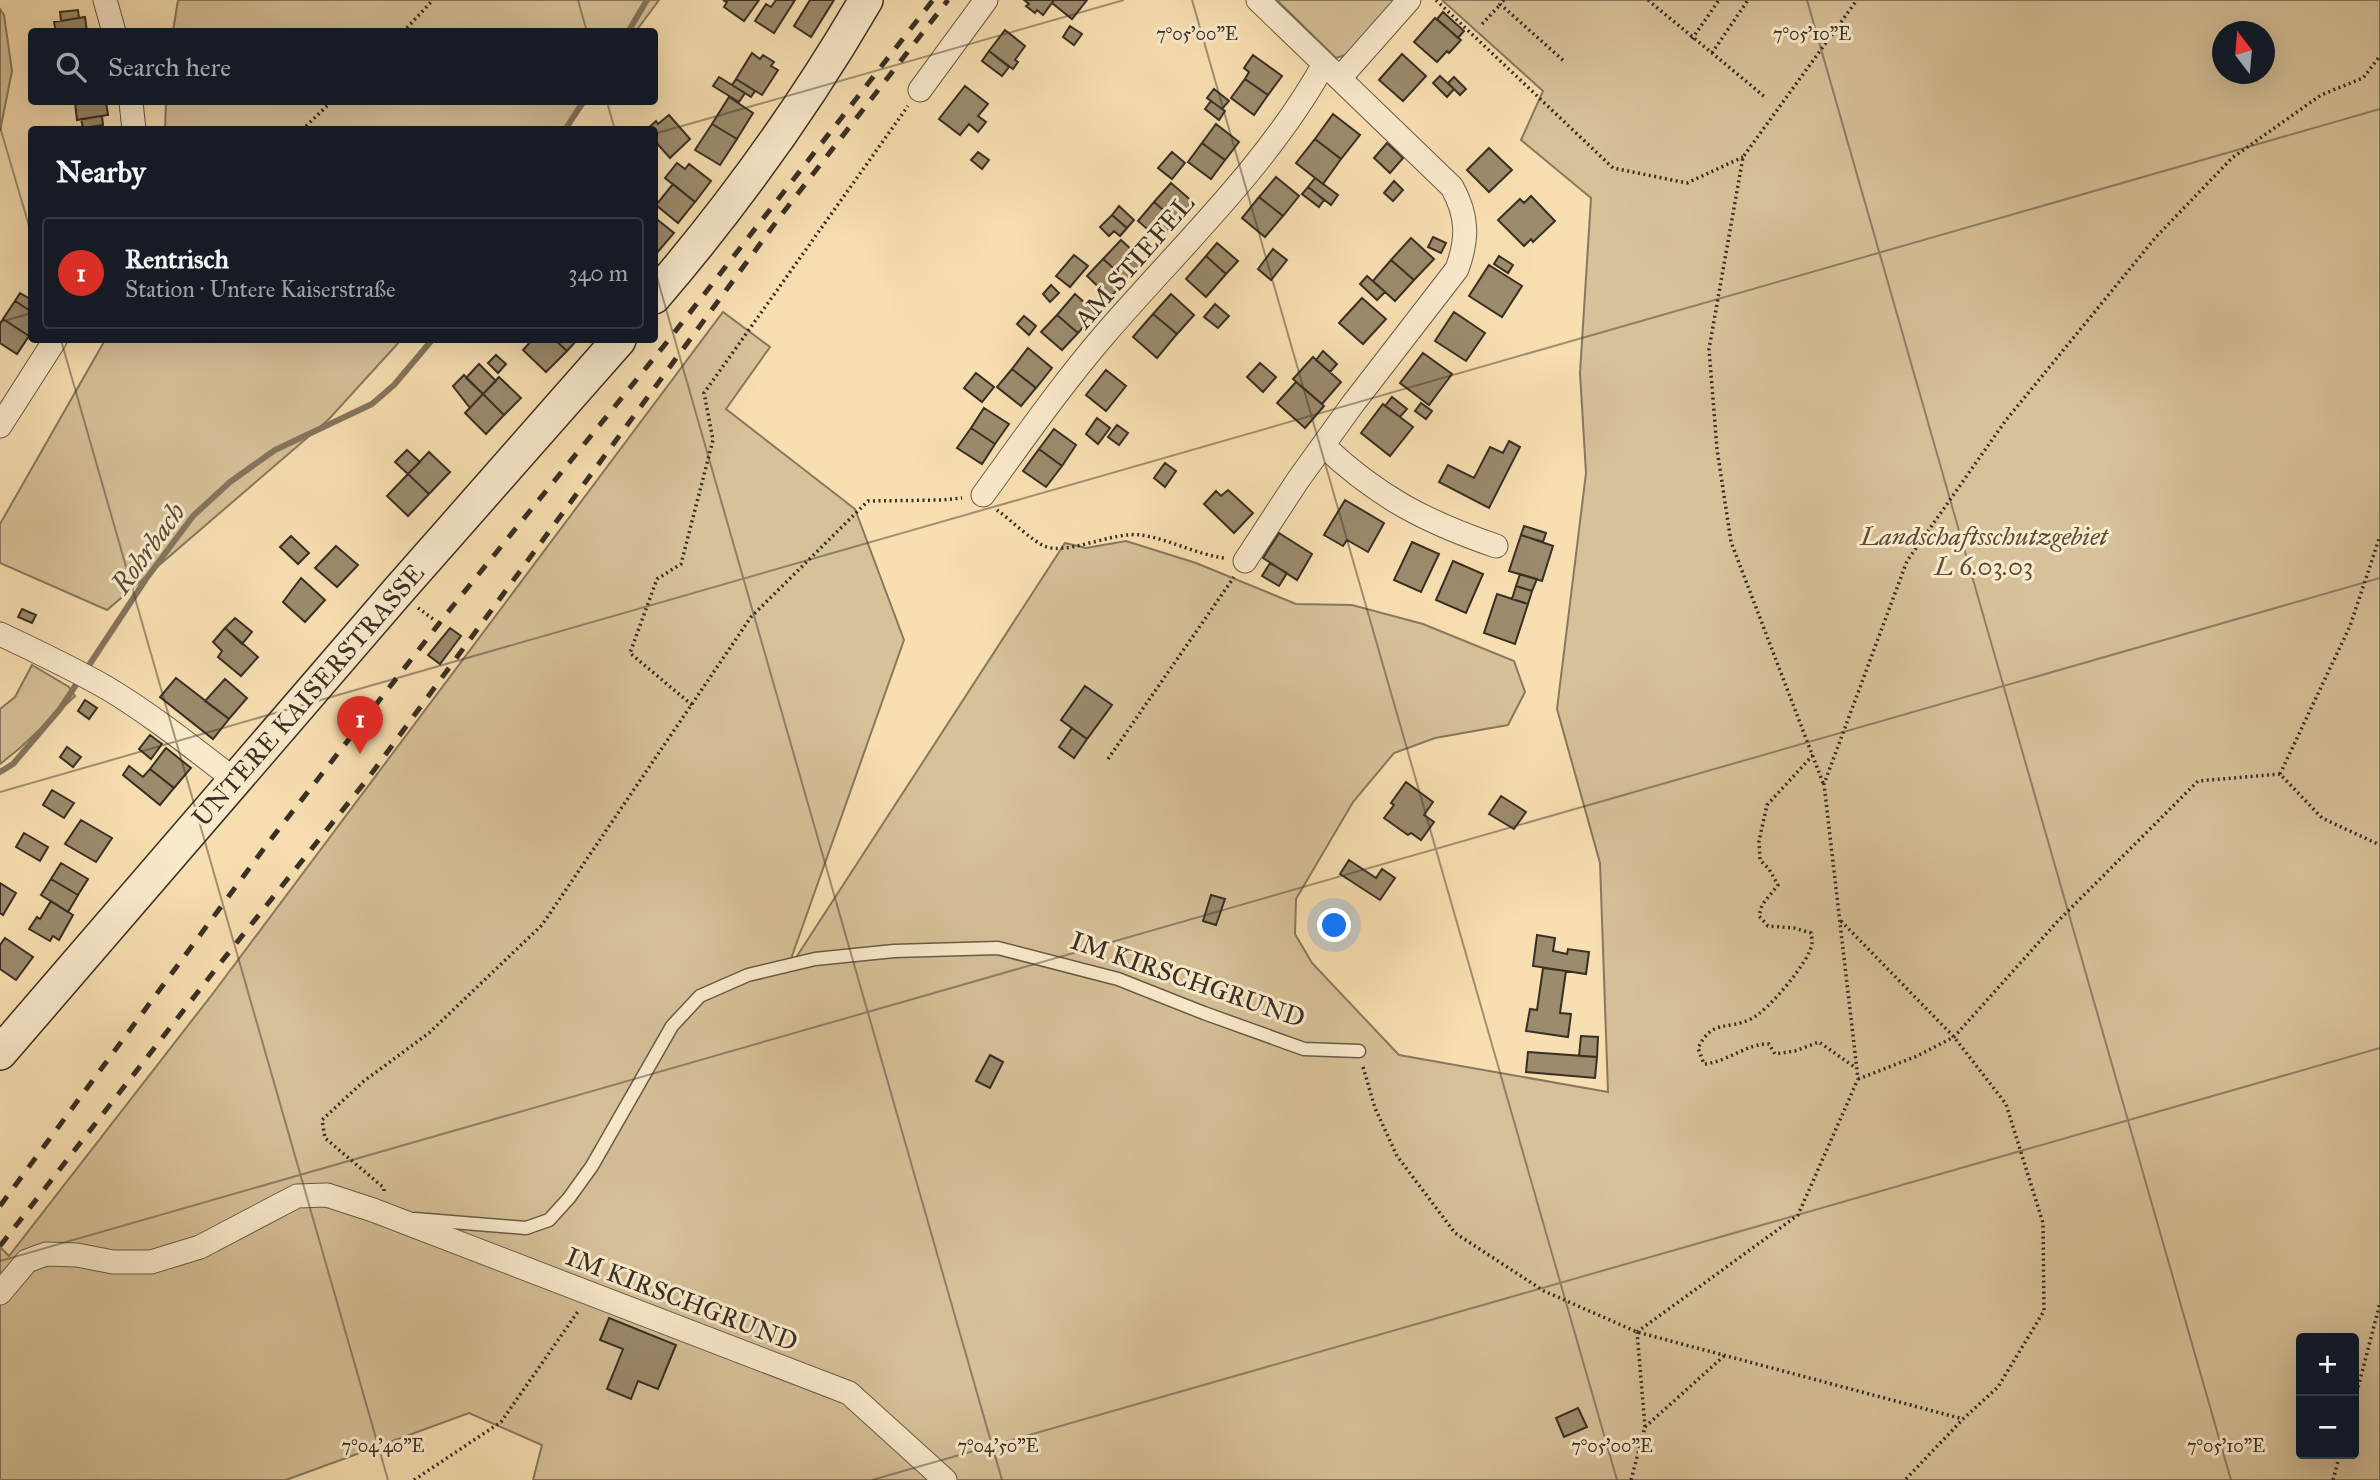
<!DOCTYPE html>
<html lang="en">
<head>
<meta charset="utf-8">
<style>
  :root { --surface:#171b24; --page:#20242c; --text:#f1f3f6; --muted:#9ea1a6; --line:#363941; --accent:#d93025 }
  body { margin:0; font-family:"IM FELL Great Primer",serif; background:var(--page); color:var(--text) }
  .controls { position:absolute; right:21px; bottom:21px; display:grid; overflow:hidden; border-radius:7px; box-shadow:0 7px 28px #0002 }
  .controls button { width:63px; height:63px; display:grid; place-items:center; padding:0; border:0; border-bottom:2px solid var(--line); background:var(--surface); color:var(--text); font:35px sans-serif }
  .compass { position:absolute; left:2212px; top:21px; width:63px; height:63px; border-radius:50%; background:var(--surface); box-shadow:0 7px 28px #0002; rotate:344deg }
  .you { position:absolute; left:1335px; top:926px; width:24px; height:24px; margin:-18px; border:5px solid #fff; border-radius:50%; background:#1a73e8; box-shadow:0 0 0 10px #1a73e833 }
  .badge { display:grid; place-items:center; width:46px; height:46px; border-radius:50%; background:var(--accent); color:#fff; font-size:23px; font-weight:700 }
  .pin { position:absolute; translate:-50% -58px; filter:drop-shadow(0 2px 4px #0008) }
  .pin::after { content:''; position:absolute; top:37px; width:24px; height:21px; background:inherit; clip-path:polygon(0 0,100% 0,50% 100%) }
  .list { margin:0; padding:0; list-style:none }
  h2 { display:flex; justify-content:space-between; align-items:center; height:91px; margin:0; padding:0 28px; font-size:30px }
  h2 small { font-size:23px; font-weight:400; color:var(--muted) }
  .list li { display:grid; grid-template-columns:46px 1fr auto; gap:21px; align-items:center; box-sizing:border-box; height:112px; margin:0 14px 14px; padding:0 14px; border:2px solid var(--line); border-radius:7px }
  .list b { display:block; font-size:26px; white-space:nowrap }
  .list p { margin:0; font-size:23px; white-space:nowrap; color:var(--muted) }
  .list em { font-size:23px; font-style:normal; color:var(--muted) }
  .icon { flex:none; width:38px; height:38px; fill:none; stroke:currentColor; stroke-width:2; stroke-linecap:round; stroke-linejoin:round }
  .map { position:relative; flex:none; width:2380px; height:1480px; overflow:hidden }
  .search { position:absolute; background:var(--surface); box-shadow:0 7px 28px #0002; left:28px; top:28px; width:630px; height:77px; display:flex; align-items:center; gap:18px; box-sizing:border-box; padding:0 24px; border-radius:7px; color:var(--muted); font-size:26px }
  .panel { position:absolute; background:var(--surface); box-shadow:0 7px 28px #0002; left:28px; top:126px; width:630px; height:217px; border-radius:7px }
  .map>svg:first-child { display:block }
</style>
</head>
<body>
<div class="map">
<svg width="2380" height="1480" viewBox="0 0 2380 1480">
  <rect width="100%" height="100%" fill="#f8dfb1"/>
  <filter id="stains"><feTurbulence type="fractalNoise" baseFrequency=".00286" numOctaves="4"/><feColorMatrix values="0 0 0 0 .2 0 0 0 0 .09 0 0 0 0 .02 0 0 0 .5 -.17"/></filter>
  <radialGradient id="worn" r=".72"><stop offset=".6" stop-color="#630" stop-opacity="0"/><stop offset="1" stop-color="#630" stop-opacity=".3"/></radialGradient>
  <path fill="#d7c199" stroke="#88785e" stroke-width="2" fill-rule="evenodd" d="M178 0H659L636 31H173Z
    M1277 0H1395L1348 54 1336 58Z
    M1442 0H2380V1480H533L542 1445 469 1413 286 1480H0V1247L9 1256 214 992 723 312 770 347 726 409 855 509 904 640 786 973 1065 543 1086 548 1126 541 1196 563 1296 604 1352 605 1423 624 1514 661 1525 692 1508 725 1435 738 1394 753 1353 802 1296 899 1295 934 1312 963 1399 1055 1608 1092 1600 863 1557 709 1586 473 1580 373 1591 198 1521 140 1543 91ZM2222 32H2264V74H2222ZM2301 1338H2354V1454H2301Z
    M0 9 4 15 12 71 0 131Z
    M166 102H586L566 129H165Z
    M105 340H401L329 419 107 610 0 563V524Z
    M32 665 69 687 75 696 20 748 0 764V709L15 697Z"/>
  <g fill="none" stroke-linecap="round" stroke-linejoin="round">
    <path stroke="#84755c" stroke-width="6" d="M628 32 647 0
      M565 130 583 102
      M0 772 13 764 60 709 146 579 193 516 230 482 275 450 372 404 394 385 432 340"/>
  </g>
  <path fill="#9c8b6d" stroke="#382f24" stroke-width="2" d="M723 0H759L744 21 724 7 727 2Z
    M776 0H795L774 33 755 21 766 4 771 7Z
    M810 0H834L811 37 794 26Z
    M1024 0H1054L1043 15 1037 10 1035 13 1026 6 1029 4Z
    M1054 0H1087L1072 19 1052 3Z
    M78 10 79 18 61 21 60 12Z
    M1443 12 1464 31 1458 38 1437 19Z
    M85 17 87 32H56L54 22Z
    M1435 18 1461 40 1449 53 1447 51 1437 62 1414 42Z
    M1070 26 1082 34 1074 45 1063 37Z
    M1005 30 1025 46 1015 60 1018 62 1013 69 989 51Z
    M989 51 1009 67 1002 76 982 61Z
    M752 53 760 59 763 55 774 62 771 66 778 70 762 95 736 79Z
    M1402 54 1426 76 1403 101 1379 80Z
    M1253 55 1282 76 1268 95 1245 79 1249 72 1244 68Z
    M1440 76 1454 89 1447 97 1433 83Z
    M719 77 745 93 739 102 713 86Z
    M1454 77 1466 89 1460 95 1448 83Z
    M736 79 755 91 751 97 732 85Z
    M1245 79 1268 95 1254 115 1231 98Z
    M965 86 988 104 978 116 986 122 978 132 969 124 960 135 939 119Z
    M1214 89 1229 101 1222 109 1207 98Z
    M729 97 753 113 737 139 712 124Z
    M1211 101 1225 111 1219 120 1205 109Z
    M75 102H106L108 115 77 120Z
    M1333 114 1360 135 1341 159 1315 139Z
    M669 115 690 139 670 158 654 140V130H646L656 121 658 124Z
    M102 116 103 125 83 128 81 119Z
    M712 124 737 139 720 165 695 150Z
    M1216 124 1239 142 1225 160 1202 143Z
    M1315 139 1341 159 1323 184 1296 163Z
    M1202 143 1225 160 1211 179 1188 162Z
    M1387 143 1403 158 1390 173 1374 158Z
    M1489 148 1512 170 1489 192 1467 170Z
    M978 152 989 160 982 169 971 160Z
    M1172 152 1185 163 1172 179 1158 168Z
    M677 163 685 169 689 164 711 181 695 202 665 178Z
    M1276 177 1299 196 1283 216 1259 197Z
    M1315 178 1338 195 1331 205 1308 187Z
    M1394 181 1403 190 1393 201 1384 193Z
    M1171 183 1193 202 1176 221 1154 202Z
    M673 184 695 202 678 223 656 205Z
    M1308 187 1324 200 1319 207 1302 194Z
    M1531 196 1555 221 1533 242 1531 239 1524 246 1498 220 1520 199 1524 203Z
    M1259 197 1283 216 1265 237 1242 218Z
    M1154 202 1176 221 1160 240 1138 221Z
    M1119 206 1134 220 1127 228 1112 215Z
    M1112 215 1127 228 1120 236 1114 231 1109 236 1100 227Z
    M654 217 674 233 656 254 654 253Z
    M1433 237 1446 243 1441 253 1428 247Z
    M1411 238 1434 259 1414 280 1391 260Z
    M1121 240 1144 261 1126 279 1103 259Z
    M1217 243 1238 261 1226 274 1206 256Z
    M1273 249 1287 260 1271 280 1258 269Z
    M1074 255 1088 266 1070 287 1056 276Z
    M1206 256 1226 274 1206 297 1186 279Z
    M1499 256 1513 265 1508 273 1494 264Z
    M1103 259 1126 279 1110 298 1087 276Z
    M1391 260 1414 280 1395 301 1373 281Z
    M1489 265 1522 286 1502 317 1469 296Z
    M1367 276 1385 292 1377 300 1360 284Z
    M1051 285 1059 293 1050 302 1043 294Z
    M20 293 32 300V312L15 301Z
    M1075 294 1096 313 1078 333 1057 315Z
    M1171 294 1194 315 1177 334 1153 314Z
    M1362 298 1386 319 1363 344 1339 323Z
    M15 301 32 312V332L29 336 3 319Z
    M1215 304 1229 316 1218 328 1204 317Z
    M1454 312 1485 333 1466 361 1435 341Z
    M1153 314 1177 334 1157 358 1133 337Z
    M1057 315 1078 333 1062 350 1041 332Z
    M1024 316 1036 326 1029 335 1017 324Z
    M3 319 29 336 17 354 0 343V324Z
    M532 340H555L567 351 546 372 523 350Z
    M555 340H577L567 351Z
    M1028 348 1052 368 1036 388 1012 369Z
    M1323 351 1337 364 1330 372 1316 360Z
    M1423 353 1452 374 1429 405 1400 383Z
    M496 355 506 364 498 373 488 363Z
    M1313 357 1341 382 1322 404 1293 379Z
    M1260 363 1276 377 1263 392 1247 377Z
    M479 364 496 381 483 394 466 378Z
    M1012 369 1036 388 1021 406 997 387Z
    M1106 370 1126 386 1106 411 1086 395Z
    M976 373 994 387 982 402 964 388Z
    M464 375 483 394 470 408 453 386Z
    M499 377 521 398 504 415 483 394Z
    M1296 382 1324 406 1305 428 1277 403Z
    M483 394 504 415 486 434 465 413Z
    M1392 397 1407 409 1400 417 1385 406Z
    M1421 403 1432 411 1426 419 1415 411Z
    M1383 404 1413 427 1390 456 1361 433Z
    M984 408 1009 424 995 444 971 428Z
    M1097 418 1110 428 1098 444 1086 434Z
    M1117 425 1128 433 1119 445 1108 437Z
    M971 428 995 444 982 464 957 448Z
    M1054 429 1076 445 1062 466 1039 449Z
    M1509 441 1520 447 1489 508 1439 482 1448 465 1474 478 1490 447 1503 453Z
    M1039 449 1062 466 1046 487 1023 471Z
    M407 450 420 462 408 474 395 462Z
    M429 452 450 472 429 494 408 474Z
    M1165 463 1176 471 1165 487 1154 478Z
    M408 474 429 494 408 516 387 496Z
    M1228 490 1253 513 1234 533 1204 504 1216 491 1221 496Z
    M1345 500 1384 523 1368 552 1347 540 1343 546 1324 535Z
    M1524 526 1546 533 1543 542 1521 535Z
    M1279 533 1312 554 1297 580 1263 558Z
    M1521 535 1553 546 1542 581 1509 571Z
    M291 536 309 553 298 564 280 547Z
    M1412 542 1439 554 1421 592 1394 580Z
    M336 546 358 565 337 587 315 568Z
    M1453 561 1483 574 1466 613 1436 600Z
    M1270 563 1287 573 1279 586 1262 576Z
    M1520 574 1537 579 1532 591 1516 586Z
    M301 578 325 600 305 622 283 602Z
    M1516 586 1532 591 1528 604 1512 599Z
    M1497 594 1528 604 1515 644 1484 633Z
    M22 609 36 615 32 623 18 617Z
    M235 618 252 632 242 644 225 628Z
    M225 628 258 657 241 676 218 657 222 651 213 642Z
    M450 628 461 636 440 664 428 655Z
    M176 678 229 719 213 739 160 697Z
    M225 679 247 698 229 719 205 701Z
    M1085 686 1112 705 1087 739 1061 720Z
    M85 700 97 708 89 719 78 711Z
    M1072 728 1087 739 1074 758 1059 747Z
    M150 735 162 744 151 759 139 749Z
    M67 747 81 757 73 767 60 757Z
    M166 748 191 768 174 788 150 769Z
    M129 766 143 777 150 769 174 788 160 805 123 775Z
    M1406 782 1433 802 1424 815 1434 822 1421 840 1411 833 1408 835 1384 818 1394 805 1391 803Z
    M52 790 74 803 64 818 43 805Z
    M1501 796 1526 812 1514 829 1489 814Z
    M81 820 112 838 96 862 65 844Z
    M24 833 48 847 40 861 16 847Z
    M1349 860 1376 878 1382 869 1395 878 1380 900 1340 874Z
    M61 863 88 879 78 895 51 879Z
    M51 879 78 895 68 912 41 895Z
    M0 883 16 893 3 915 0 913Z
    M1211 895 1225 899 1216 925 1203 921Z
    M51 901 73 915 59 940 53 936 50 941 29 929 37 917 40 919Z
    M1537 935 1555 938 1553 951 1567 954 1568 949 1589 952 1586 974 1533 966Z
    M5 938 33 957 16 980 0 969V945Z
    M1543 968 1566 971 1560 1013 1571 1014 1568 1037 1526 1031 1530 1009 1537 1010Z
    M1581 1036 1598 1037 1597 1057 1579 1056Z
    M1528 1052 1597 1057 1595 1078 1526 1072Z
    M990 1055 1003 1062 990 1088 976 1081Z
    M609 1318 676 1345 658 1389 638 1381 631 1399 607 1389 623 1349 600 1340Z
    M1578 1408 1587 1427 1564 1437 1556 1418Z"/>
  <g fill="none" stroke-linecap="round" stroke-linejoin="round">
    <defs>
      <path id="lane" d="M415 1219 526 1228 549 1220 569 1198 592 1166 672 1026 700 996 748 975 815 959 894 951 998 948 1118 979 1204 1013 1304 1049 1359 1051"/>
      <path id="street" d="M105 0 114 32
        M1340 78 1409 0
        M920 90 986 0
        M131 102 134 130
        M0 426 55 340
        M1324 446C1378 497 1426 522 1496 546
        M983 495C1023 440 1062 384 1106 333 1181 246 1268 165 1324 64
        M1245 561 1298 480 1352 405 1457 269C1468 239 1468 216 1452 187L1258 0
        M0 634C36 651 72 668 107 688 152 715 193 748 235 780
        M0 1293 27 1261 46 1254 77 1255 113 1262H151L200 1247 297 1196 327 1195 373 1210 849 1393 945 1480"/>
      <path id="secondary" d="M654 297C733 205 805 105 866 0
        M0 1053 398 591 619 340"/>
    </defs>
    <use href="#lane" stroke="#685b47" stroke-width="15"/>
    <use href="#street" stroke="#685b47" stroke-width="25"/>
    <use href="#secondary" stroke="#382f24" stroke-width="36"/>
    <path stroke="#382f24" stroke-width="3.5" stroke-dasharray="2 3.5" stroke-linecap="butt" d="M1436 0 1613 168 1687 183 1743 157
      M1504 0 1500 4 1565 62
      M1648 0 1765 97
      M1482 24 1500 5
      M403 32 433 0
      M1692 39 1719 0
      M1712 53 1748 0
      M302 130 331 102
      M997 510C1011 520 1031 540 1044 546 1066 556 1114 531 1141 535 1169 539 1195 554 1224 558
      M418 608 433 619
      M692 705 630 653 657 579 681 564 713 440 704 393 908 106
      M1813 755 1767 805 1759 841 1760 860 1769 869 1778 885 1762 905 1759 916 1768 926 1794 928 1811 933C1811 936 1813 940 1812 943 1811 960 1767 1012 1751 1019 1726 1031 1713 1018 1698 1048L1704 1064C1728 1062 1747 1043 1769 1044L1775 1054 1795 1051 1819 1042 1856 1068
      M1108 759 1234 577
      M2280 774 2350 626 2380 536
      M1823 783 1731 542 1717 449 1709 349 1743 157 1857 0
      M1841 921 1954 1037 2006 1104 2043 1223 2044 1311 1998 1387 1963 1419 1905 1480
      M1363 1067 1375 1108 1397 1156 1455 1233 1544 1291 1637 1332 1963 1419
      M1858 1079 1917 1056 1954 1037 2057 922 2198 781 2280 774 2322 818 2380 845
      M384 1191V1188L325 1138 322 1120 364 1081 429 1033 542 925 751 617 868 501 941 500 962 498
      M1637 1332 1798 1215 1858 1079 1824 784 1907 561 2006 420 2156 237 2232 158 2321 95 2363 78 2380 56
      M2354 1403 2380 1303
      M1645 1427 1724 1356
      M414 1480 501 1422 579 1310
      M1631 1480 1645 1427 1637 1332
      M2333 1480 2340 1454"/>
    <use href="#lane" stroke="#faeacc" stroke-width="12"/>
    <use href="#street" stroke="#faeacc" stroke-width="23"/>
    <use href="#secondary" stroke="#faeacc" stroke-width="33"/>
    <path stroke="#382f24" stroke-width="5" stroke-dasharray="12 12" stroke-linecap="butt" d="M0 1206 268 843 452 607 667 342 933 0
      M0 1246 222 961 369 777 782 214 948 0"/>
  </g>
  <path fill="none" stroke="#382f24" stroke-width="2" stroke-opacity="0.45" d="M578 0 587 32M1192 0 1617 1480M1807 0 2231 1480M607 102 615 130M0 127 32 236M654 134 1124 0M654 267 1002 1480M0 322 32 313M61 340 388 1480M0 792 2380 109M0 1261 2380 578M872 1480 2380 1048"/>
  <g text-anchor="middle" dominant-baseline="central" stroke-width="6" stroke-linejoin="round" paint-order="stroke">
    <g font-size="26" fill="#382f24" stroke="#faeacc">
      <text transform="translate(1134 261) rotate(-49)">AM STIEFEL</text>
      <text transform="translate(308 695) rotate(-49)">UNTERE KAISERSTRASSE</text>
      <text transform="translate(1188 979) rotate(19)">IM KIRSCHGRUND</text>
      <text transform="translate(682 1299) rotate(21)">IM KIRSCHGRUND</text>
    </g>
    <g font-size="26" font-style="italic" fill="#584c3b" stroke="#faeacc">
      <text x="1984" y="536">Landschaftsschutzgebiet<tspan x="1984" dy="30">L 6.03.03</tspan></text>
    </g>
    <g font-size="28" font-style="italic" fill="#584c3b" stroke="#faeacc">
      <text transform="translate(148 548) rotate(-54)">Rohrbach</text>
    </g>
  </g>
  <g font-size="18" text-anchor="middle" fill="#382f24" stroke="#faeacc" stroke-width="6" stroke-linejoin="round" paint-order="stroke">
    <text x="1197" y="40">7°05'00"E</text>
    <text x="1812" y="40">7°05'10"E</text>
    <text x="383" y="1452">7°04'40"E</text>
    <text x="998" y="1452">7°04'50"E</text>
    <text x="1612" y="1452">7°05'00"E</text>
    <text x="2226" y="1452">7°05'10"E</text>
  </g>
  <rect width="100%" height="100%" filter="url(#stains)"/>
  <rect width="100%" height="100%" fill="url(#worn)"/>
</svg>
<div class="controls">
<button>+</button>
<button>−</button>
</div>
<svg class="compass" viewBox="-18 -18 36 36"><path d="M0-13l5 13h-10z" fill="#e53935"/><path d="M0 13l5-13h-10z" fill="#9ea1a6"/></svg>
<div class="you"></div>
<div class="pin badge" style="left:360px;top:754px">1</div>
<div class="search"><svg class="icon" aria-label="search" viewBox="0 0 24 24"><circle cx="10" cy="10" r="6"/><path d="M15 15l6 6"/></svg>Search here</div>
<section class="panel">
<h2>Nearby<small></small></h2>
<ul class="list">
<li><span class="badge">1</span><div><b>Rentrisch</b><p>Station · Untere Kaiserstraße</p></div><em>340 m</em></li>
</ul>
</section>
</div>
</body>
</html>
